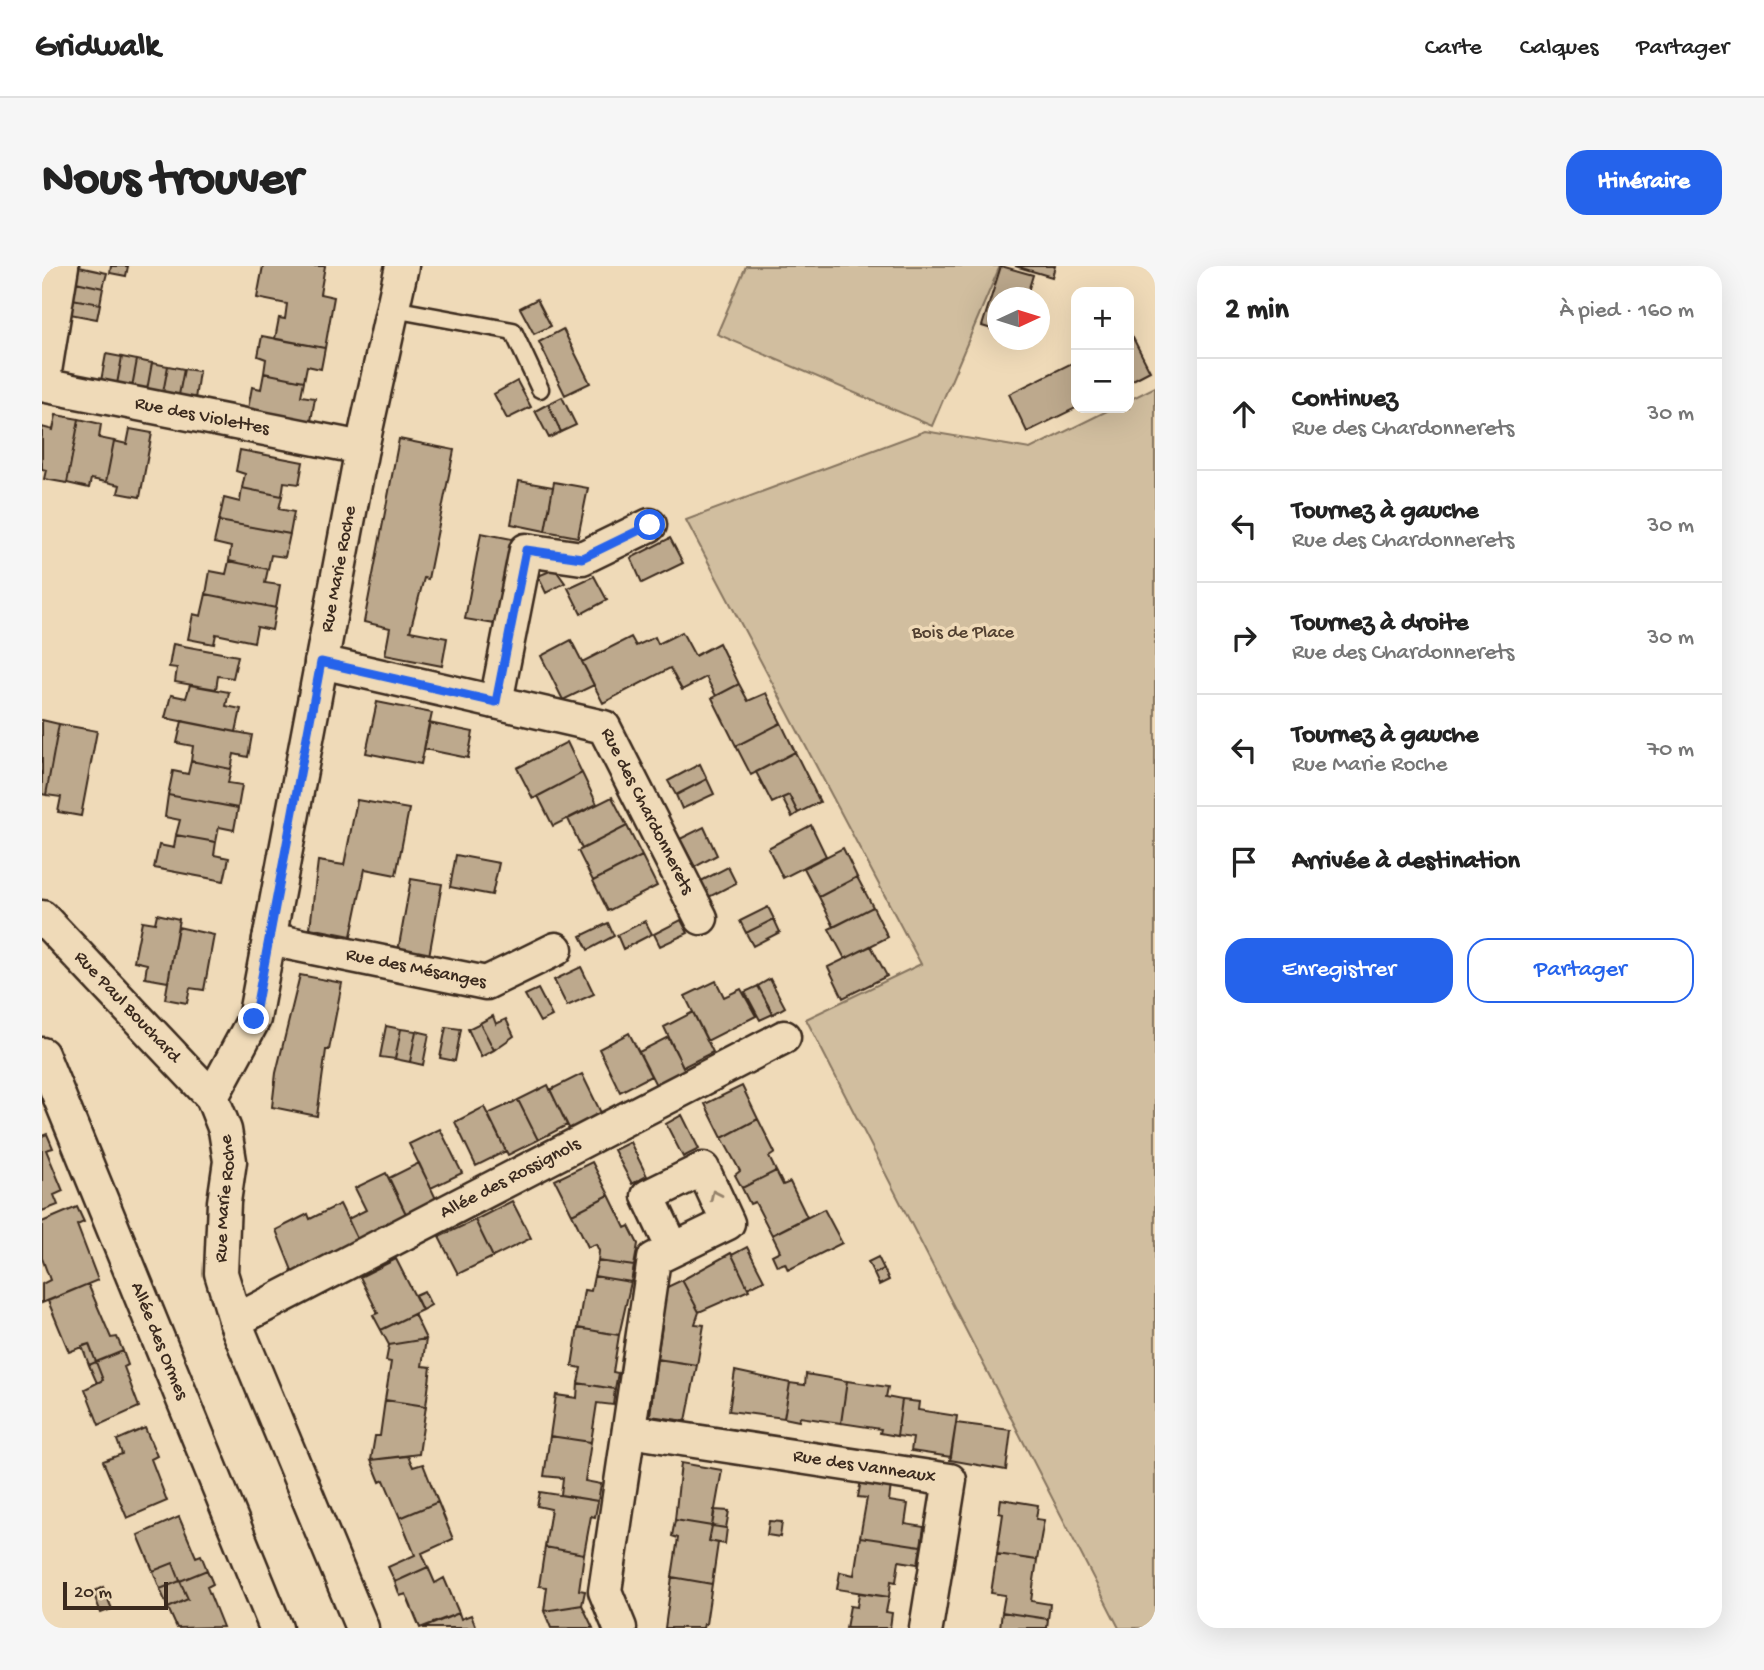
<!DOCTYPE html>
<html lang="fr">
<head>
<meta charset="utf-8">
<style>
  :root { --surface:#fff; --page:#f6f6f6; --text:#222; --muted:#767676; --line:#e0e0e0; --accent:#2563eb }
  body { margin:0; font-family:"Gochi Hand",sans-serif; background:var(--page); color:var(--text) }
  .controls { position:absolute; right:21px; top:21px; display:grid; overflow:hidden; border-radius:14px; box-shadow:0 7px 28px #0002 }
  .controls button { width:63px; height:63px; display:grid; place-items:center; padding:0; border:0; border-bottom:2px solid var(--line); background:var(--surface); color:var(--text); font:35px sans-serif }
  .compass { position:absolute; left:945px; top:21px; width:63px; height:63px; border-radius:50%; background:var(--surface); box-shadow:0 7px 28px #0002; rotate:86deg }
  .scale { position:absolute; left:21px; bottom:18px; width:105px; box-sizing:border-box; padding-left:7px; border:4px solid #3b2a1e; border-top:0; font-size:19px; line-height:24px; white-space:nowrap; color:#3b2a1e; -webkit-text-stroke:5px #efdab8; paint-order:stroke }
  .stop { position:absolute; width:21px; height:21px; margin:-16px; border:5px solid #2563eb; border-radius:50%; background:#fff }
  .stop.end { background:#2563eb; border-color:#fff; box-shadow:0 2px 7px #0008 }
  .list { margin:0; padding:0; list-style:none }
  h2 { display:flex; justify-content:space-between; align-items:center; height:91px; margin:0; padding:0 28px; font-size:30px }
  h2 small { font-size:23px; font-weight:400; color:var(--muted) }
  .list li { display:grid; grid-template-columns:46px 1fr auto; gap:21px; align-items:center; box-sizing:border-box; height:112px; padding:0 28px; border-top:2px solid var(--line) }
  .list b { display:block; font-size:26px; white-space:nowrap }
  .list p { margin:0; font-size:23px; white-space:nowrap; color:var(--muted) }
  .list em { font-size:23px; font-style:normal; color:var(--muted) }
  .actions { display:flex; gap:14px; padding:21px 28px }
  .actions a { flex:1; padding:16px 0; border:2px solid var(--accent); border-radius:21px; text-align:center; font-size:24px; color:var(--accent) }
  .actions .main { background:var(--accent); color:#fff }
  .icon { flex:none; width:38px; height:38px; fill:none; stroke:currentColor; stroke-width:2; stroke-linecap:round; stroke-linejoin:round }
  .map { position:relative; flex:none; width:1113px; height:1362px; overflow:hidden; border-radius:21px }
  header { display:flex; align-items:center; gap:42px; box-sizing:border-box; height:98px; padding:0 35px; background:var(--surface); border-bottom:2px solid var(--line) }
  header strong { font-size:33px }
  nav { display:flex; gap:38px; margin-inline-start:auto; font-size:24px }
  .intro { display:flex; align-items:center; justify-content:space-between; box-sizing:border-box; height:168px; padding:0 42px }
  h1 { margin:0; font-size:49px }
  .button { padding:18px 32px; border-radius:21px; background:var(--accent); color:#fff; font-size:24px; font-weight:700 }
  main { display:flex; gap:42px; padding:0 42px }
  aside { flex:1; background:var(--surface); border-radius:21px; box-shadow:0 7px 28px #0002 }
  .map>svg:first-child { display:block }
</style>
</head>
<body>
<header>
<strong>Gridwalk</strong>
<nav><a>Carte</a><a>Calques</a><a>Partager</a></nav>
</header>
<div class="intro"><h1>Nous trouver</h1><a class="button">Itinéraire</a></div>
<main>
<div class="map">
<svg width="1113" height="1362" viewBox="0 0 1113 1362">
  <rect width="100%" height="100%" fill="#efdab8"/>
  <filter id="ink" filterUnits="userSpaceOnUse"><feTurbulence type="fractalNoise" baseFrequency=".0143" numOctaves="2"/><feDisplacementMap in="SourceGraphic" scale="14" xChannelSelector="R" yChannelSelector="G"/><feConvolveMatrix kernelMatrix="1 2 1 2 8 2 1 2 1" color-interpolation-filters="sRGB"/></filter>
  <g filter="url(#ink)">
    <path fill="#d1be9f" stroke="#86745e" stroke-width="2" d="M704 0H958L890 160 675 68Z
      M1113 121V1362H1077L764 753 879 698 644 254 883 165 988 183 1071 142H1087V134Z"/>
    <path fill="#bda98d" stroke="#3b2a1e" stroke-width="2" d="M69 0H86L84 10 68 7Z
      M221 0H283L278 28 292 31 283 82 233 73 237 52 243 53 245 38 215 32Z
      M959 0 991 9 984 32H956V65L940 60Z
      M973 0H1013L1010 11Z
      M37 1 65 7 61 22 34 16Z
      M34 16 61 22 58 38 30 33Z
      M30 33 58 38 55 53 28 48Z
      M495 33 509 60 492 68 478 42Z
      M521 63 548 117 523 129 497 76Z
      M1089 68 1108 105 1087 116V69Z
      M220 70 283 82 279 103 265 100 262 115 222 107 224 93 216 90Z
      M64 88 80 91 75 118 59 115Z
      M80 91 95 94 90 121 75 118Z
      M95 94 110 97 105 124 90 121Z
      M1034 95V142L985 166 967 128Z
      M110 97 126 100 121 127 105 124Z
      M126 100 142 103 137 129 121 127Z
      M142 103 157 105 153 133 137 129Z
      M222 107 262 115 259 130 273 132 269 155 206 143 210 121 219 123Z
      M475 115 489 141 465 153 452 128Z
      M520 131 534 159 519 166 506 138Z
      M506 138 519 166 507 172 493 145Z
      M14 149 37 153 25 217 2 213 4 204 0 203V161L11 164Z
      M37 153 59 158 57 172 72 175 64 216 49 213 47 222 25 217Z
      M88 163 110 167 98 231 76 227 78 219 64 216 72 175 85 178Z
      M357 173 412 184 386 313 382 312 368 365 405 372 400 400 343 389 348 362 322 356Z
      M198 184 261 196 257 218 242 216 240 230 200 222 203 208 194 205Z
      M477 215 511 221 503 265 469 258Z
      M512 216 546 222 536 271 503 265Z
      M200 222 240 230 237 243 252 246 248 268 177 255 182 232 198 236Z
      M177 255 248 268 243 291 229 289 226 303 187 295 189 281 172 277Z
      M439 267 470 273 453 358 423 353Z
      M628 272 641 297 600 317 589 292Z
      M187 295 226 303 223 317 238 319 234 342 164 328 168 305 184 308Z
      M513 303 523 317 504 327 496 310Z
      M552 310 565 334 539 348 526 322Z
      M164 328 234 342 230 364 215 361 212 376 174 368 172 378 146 373 151 348 159 350Z
      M640 366 653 390 677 377 697 418 674 430 664 411 640 424 628 402 561 437 540 396 589 371 594 380 613 371 616 378Z
      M529 374 552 419 521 434 499 390Z
      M131 378 196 390 191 412 176 410 174 423 133 416 135 402 127 401Z
      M697 418 706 435 724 427 739 457 694 480 670 432Z
      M148 419 187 426 184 440 199 443 194 466 123 452 129 429 144 432Z
      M335 436 390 447 379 498 324 487Z
      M0 454 17 458 4 529 0 528Z
      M140 455 210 469 206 491 192 488 189 503 149 495 151 480 135 477Z
      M387 457 431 466 426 492 382 483Z
      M739 457 753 486 709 509 694 480Z
      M17 458 55 465 39 550 16 546 19 531 4 529Z
      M525 476 540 507 491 533 475 502Z
      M753 486 778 536 756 547 747 529 730 537 714 506Z
      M149 495 189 503 186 517 200 519 196 542 126 529 131 505 146 508Z
      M658 498 665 513 634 529 626 515Z
      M540 507 555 538 511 560 496 530Z
      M665 513 672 528 640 543 634 529Z
      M126 529 196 542 192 564 177 561 174 576 134 569 138 554 123 551Z
      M747 529 756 547 750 551 740 532Z
      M570 531 585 560 540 583 526 553Z
      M315 534 367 543 354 609 323 603 309 670 268 662 276 595 302 599Z
      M769 559 784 590 741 612 726 582Z
      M585 560 600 590 551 615 536 585Z
      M662 561 675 589 653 601 638 573Z
      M134 569 174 576 172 589 187 592 182 615 112 602 117 579 132 582Z
      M801 582 815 611 777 631 762 602Z
      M414 589 457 597 450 629 408 621Z
      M600 590 615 620 566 645 551 615Z
      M686 601 694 617 667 631 659 615Z
      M815 611 831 641 792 661 777 631Z
      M369 613 400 618 387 690 356 685Z
      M726 641 732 653 704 667 698 655Z
      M831 641 846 671 803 693 787 663Z
      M115 648 137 653 126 716 103 712 105 698 92 695 100 655 113 657Z
      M732 653 738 666 711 680 704 667Z
      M639 654 646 667 618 680 612 668Z
      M603 655 610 668 581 683 575 669Z
      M566 657 572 670 546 684 539 670Z
      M136 661 172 669 162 724 148 722 145 737 123 733Z
      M829 680 845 710 801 732 786 701Z
      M539 701 552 728 525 740 512 714Z
      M258 709 300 717 287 784H284L275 850 230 841 234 807Z
      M728 713 743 741 731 748 716 720Z
      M674 715 682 731 699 723 714 750 665 775 643 730Z
      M716 720 731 748 718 754 703 726Z
      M496 723 510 750 498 756 483 729Z
      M651 746 671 786 641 801 622 761Z
      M451 750 454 758 464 753 472 770 452 784 438 757Z
      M438 757 452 784 439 791 426 763Z
      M344 760 359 763 353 793 338 791Z
      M404 761 419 763 413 795 398 792Z
      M359 763 374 765 368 796 353 793Z
      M374 765 387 768 381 799 368 796Z
      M587 767 609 810 578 826 557 783Z
      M626 771 646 810 617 825 597 786Z
      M540 808 562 853 530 868 508 824Z
      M506 819 525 859 496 874 476 834Z
      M700 820 716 853 680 872 663 838Z
      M476 834 496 874 466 889 446 848Z
      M442 841 464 885 434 900 413 856Z
      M640 849 657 883 641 891 624 858Z
      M716 853 733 887 727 891 734 905 700 922 693 909 698 905 680 872Z
      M398 863 420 907 389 922 367 878Z
      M5 868 11 882 4 884 21 925 12 929 16 939 0 945V870Z
      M588 876 605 910 590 918 572 884Z
      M550 896 567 929 530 948 513 914Z
      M377 897 396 937 366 952 347 912Z
      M734 905 741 919 748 916 765 951 730 969 713 936 708 938 700 922Z
      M344 907 366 952 317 977 306 953 324 944 313 922Z
      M567 929 583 962 587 960 596 978 592 1000 556 995 557 985 554 978 546 981 530 948Z
      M470 935 489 972 451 991 433 954Z
      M298 938 317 977 251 1007 234 964 266 948 268 953Z
      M35 941 42 956 35 959 56 1014 0 1037V1018L8 1014 0 992V956Z
      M782 943 800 977 746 1004 743 997 735 1000 730 989 738 985 730 969Z
      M433 954 451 991 416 1008 397 971Z
      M705 981 722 1014 706 1022 690 989Z
      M689 987 707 1024 657 1046 640 1014Z
      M836 991 842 1003 832 1008 826 996Z
      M354 993 380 1044 339 1064 331 1049 336 1047 318 1011Z
      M556 995 592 1000 589 1016 552 1010Z
      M842 1003 847 1014 837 1019 832 1008Z
      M552 1010 589 1016 577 1069 536 1062 542 1024 549 1025Z
      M640 1014 657 1046 653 1058 662 1059 655 1099 615 1093 621 1054 616 1052 621 1023Z
      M46 1018 69 1072 75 1071 81 1085 54 1096 47 1078 27 1086 6 1035Z
      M382 1025 389 1039 380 1044 373 1029Z
      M372 1048 384 1073 347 1079 339 1064Z
      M536 1062 577 1069 571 1106 576 1107 573 1123 536 1117 539 1102 530 1100Z
      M384 1073 380 1100 389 1101 384 1140 343 1134 349 1096 344 1095 347 1079Z
      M47 1078 54 1096 47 1099 40 1080Z
      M81 1085 86 1099 82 1101 97 1141 57 1159 43 1123 61 1114 54 1096Z
      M615 1093 655 1099 644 1155 608 1150Z
      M54 1096 61 1114 55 1117 47 1099Z
      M693 1105 748 1117 742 1152 687 1145Z
      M764 1108 805 1115 799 1157 758 1151 757 1155 742 1152 748 1117 763 1119Z
      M805 1115 846 1121 844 1131 860 1134 855 1170 838 1167 839 1163 799 1157Z
      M536 1117 573 1123 571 1139 555 1137 549 1176 508 1170 514 1129 535 1132Z
      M343 1134 384 1140 377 1188 329 1194 333 1170H338Z
      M860 1134 877 1136 876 1144 915 1150 909 1191 869 1185 871 1172 855 1170Z
      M914 1157 969 1164 964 1204 908 1194Z
      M103 1162 115 1190 109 1193 125 1235 85 1252 61 1195 80 1188 75 1174Z
      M508 1170 549 1176 543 1215 559 1218 556 1235 519 1229 521 1212 502 1210Z
      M366 1190 371 1201 381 1198 396 1236 358 1252 342 1214 338 1216 329 1194Z
      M639 1197 680 1204 670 1260 633 1254Z
      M819 1214 849 1219 847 1235 866 1238 863 1258 882 1261 879 1280 818 1271 825 1232 816 1231Z
      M498 1226 556 1235 553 1251 549 1250 542 1288 503 1281 509 1243 495 1240Z
      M959 1233 996 1239 994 1253 1002 1254 995 1294 955 1288 961 1248 957 1247Z
      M396 1236 411 1273 380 1287 386 1301 353 1316 346 1301 373 1289 358 1252Z
      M672 1244 687 1245 684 1262 670 1260Z
      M137 1251 154 1291 159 1289 165 1304 138 1315 131 1297 111 1305 96 1269Z
      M633 1254 670 1260 667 1275 676 1277 670 1318 630 1311 636 1272 630 1270Z
      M727 1255 740 1256 738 1271 725 1269Z
      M670 1260 685 1262 683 1278 667 1275Z
      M818 1271 879 1280 876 1298 857 1295 854 1316 849 1315 847 1331 795 1323 798 1306 812 1309Z
      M503 1281 542 1288 537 1324 543 1325 540 1339 502 1345 505 1321 497 1320Z
      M955 1288 995 1294 989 1335 1008 1338 1006 1353 960 1346 963 1329 949 1327Z
      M131 1297 138 1315 118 1323 111 1305Z
      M386 1301 393 1317 402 1312 417 1347 378 1362 364 1328 358 1330 353 1316Z
      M165 1304 171 1318 165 1321 181 1361 135 1362 126 1342 146 1333 138 1315Z
      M630 1311 670 1318 664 1358H662L661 1362H623Z
      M138 1315 146 1333 126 1342 118 1323Z
      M61 1321 70 1343 59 1347 51 1326Z
      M817 1327 847 1331 844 1346 850 1347 848 1362H804L808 1340 815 1341Z
      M540 1339 551 1362H509L502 1345Z
      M960 1346 1006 1353 1005 1362H958Z
      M417 1347 419 1353 429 1349 434 1362H381Z"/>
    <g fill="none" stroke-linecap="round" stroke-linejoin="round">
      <defs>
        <path id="lane" d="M351 43 471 65 498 123"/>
        <g id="street">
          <path d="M1 118 20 0"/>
          <path id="s1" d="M0 119 320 182"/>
          <path id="s2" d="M279 396 562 461 659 652"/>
          <path d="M454 436 484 284 540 292 608 259"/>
          <path id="s3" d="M0 651 170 831"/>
          <path id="s4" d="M227 673 444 717 514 683"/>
          <path id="s5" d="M0 788 234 1362"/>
          <path id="s6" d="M193 1055 742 771"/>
          <path id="s7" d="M587 1165 908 1214 884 1362"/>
          <path id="s8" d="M320 1362 196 1063 179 1007 182 936 188 895 183 864 170 831 212 753 320 182 360 0"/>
          <path d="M578 1362 563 1325 612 993 686 957 661 903 606 930 631 983"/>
        </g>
      </defs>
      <use href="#lane" stroke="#3b2a1e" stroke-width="21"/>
      <use href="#street" stroke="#3b2a1e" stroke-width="37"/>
      <use href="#lane" stroke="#efdab8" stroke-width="16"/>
      <use href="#street" stroke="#efdab8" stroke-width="32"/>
    </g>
    <defs><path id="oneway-chevron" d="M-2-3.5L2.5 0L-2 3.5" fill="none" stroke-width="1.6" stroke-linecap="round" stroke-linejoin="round" transform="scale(1.75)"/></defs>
    <use stroke="#95826b" href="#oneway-chevron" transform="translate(673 929) rotate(-115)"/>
  </g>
  <g fill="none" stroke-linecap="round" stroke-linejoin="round" filter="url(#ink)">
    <path stroke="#2563eb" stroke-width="9" d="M212 753 279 396 454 436 484 284 540 292 608 259"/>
  </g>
  <g text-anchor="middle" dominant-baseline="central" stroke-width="7" stroke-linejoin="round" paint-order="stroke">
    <g font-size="19" fill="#3b2a1e" stroke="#efdab8">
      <text stroke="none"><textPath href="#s1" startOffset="163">Rue des Violettes</textPath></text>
      <text stroke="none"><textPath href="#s8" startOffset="1108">Rue Marie Roche</textPath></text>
      <text stroke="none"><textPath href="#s2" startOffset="385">Rue des Chardonnerets</textPath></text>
      <text stroke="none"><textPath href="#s4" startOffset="150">Rue des Mésanges</textPath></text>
      <text stroke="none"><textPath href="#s3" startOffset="124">Rue Paul Bouchard</textPath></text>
      <text stroke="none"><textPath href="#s6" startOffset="310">Allée des Rossignols</textPath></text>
      <text stroke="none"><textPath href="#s8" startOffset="457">Rue Marie Roche</textPath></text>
      <text stroke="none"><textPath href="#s5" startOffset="310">Allée des Ormes</textPath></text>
      <text stroke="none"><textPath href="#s7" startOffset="238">Rue des Vanneaux</textPath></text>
    </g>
    <g font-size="19" fill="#524031" stroke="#efdab8">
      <text x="921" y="367">Bois de Place</text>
    </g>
  </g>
</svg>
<div class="controls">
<button>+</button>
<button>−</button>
</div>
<svg class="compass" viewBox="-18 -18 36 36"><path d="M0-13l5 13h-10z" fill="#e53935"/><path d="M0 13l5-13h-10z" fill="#767676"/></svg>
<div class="scale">20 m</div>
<div class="stop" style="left:608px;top:259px"></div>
<div class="stop end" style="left:212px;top:753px"></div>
</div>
<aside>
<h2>2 min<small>À pied · 160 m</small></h2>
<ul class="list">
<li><svg class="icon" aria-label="ahead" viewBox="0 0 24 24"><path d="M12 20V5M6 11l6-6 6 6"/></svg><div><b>Continuez</b><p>Rue des Chardonnerets</p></div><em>30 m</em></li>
<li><svg class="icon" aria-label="left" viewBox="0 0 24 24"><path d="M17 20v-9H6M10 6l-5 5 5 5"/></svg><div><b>Tournez à gauche</b><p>Rue des Chardonnerets</p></div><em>30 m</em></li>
<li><svg class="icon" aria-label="right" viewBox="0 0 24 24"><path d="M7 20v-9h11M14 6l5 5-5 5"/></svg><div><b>Tournez à droite</b><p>Rue des Chardonnerets</p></div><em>30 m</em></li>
<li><svg class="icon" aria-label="left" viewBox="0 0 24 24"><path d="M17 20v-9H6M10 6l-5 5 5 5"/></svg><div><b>Tournez à gauche</b><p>Rue Marie Roche</p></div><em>70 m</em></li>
<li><svg class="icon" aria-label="arrive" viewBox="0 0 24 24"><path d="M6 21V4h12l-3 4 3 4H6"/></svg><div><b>Arrivée à destination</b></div></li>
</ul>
<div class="actions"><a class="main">Enregistrer</a><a>Partager</a></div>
</aside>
</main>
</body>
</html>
